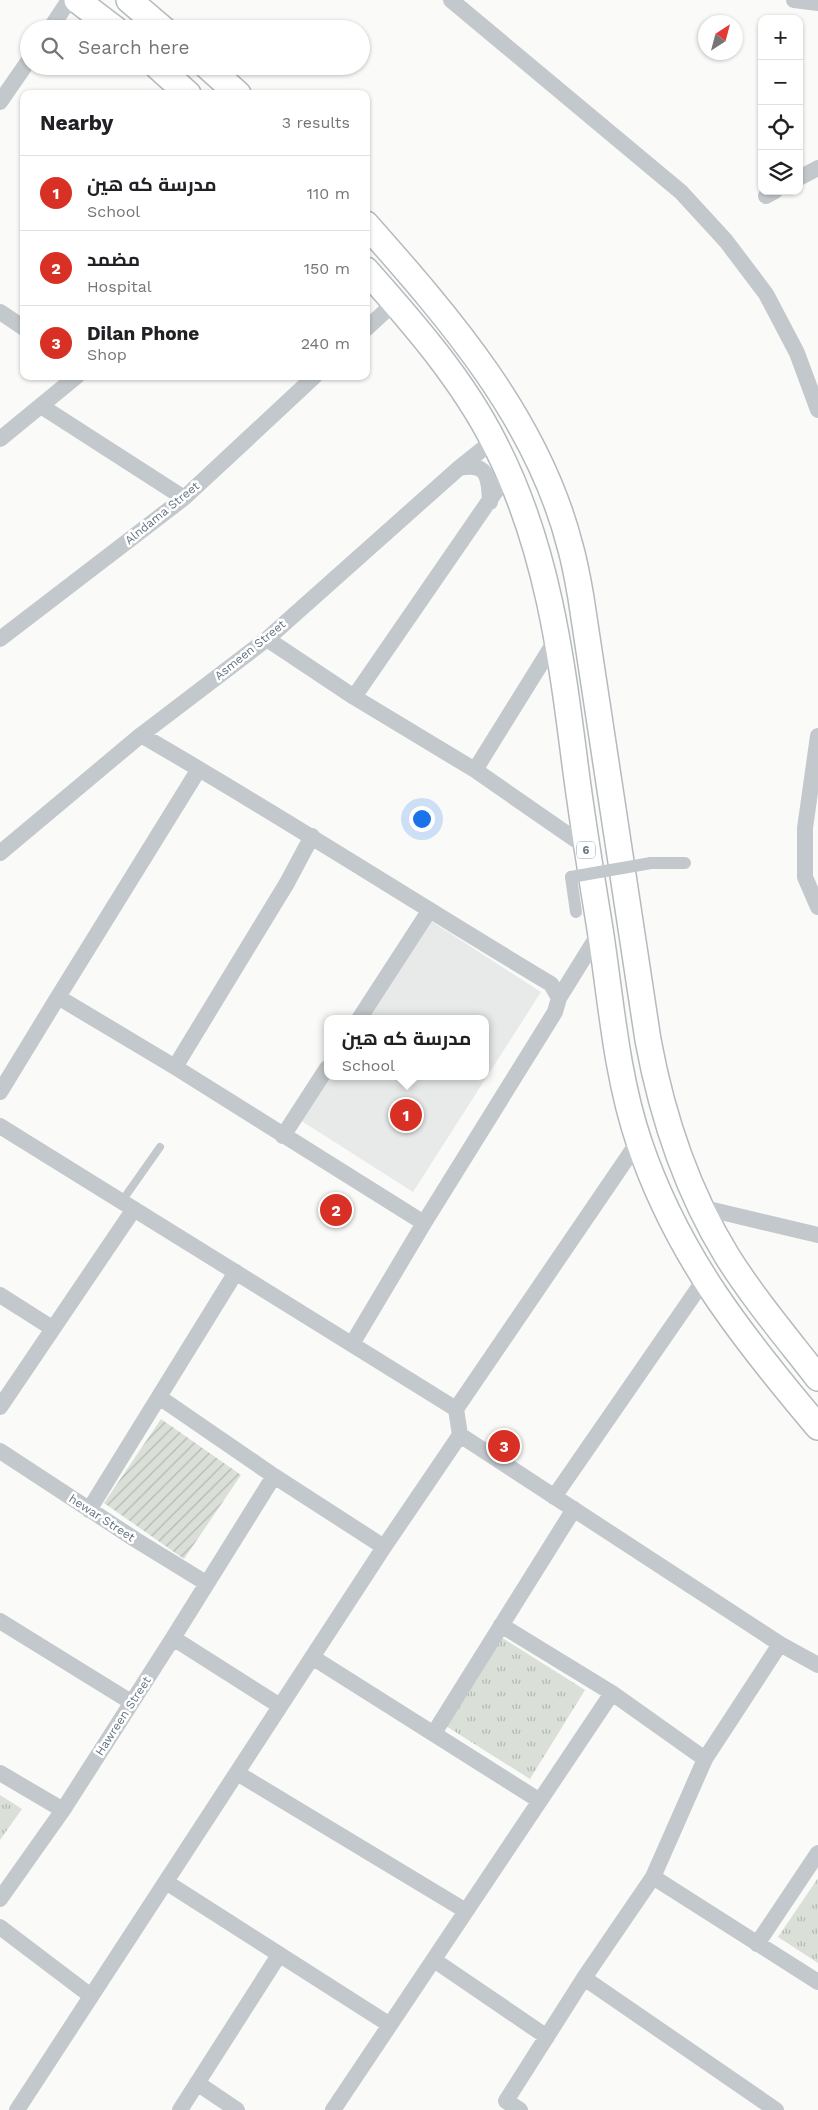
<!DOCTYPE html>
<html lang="en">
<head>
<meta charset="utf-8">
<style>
  :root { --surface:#fff; --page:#f2f2f2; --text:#202124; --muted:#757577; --line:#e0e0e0; --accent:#d93025 }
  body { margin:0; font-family:"Work Sans",Cairo,sans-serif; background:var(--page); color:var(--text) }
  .controls { position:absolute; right:15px; top:15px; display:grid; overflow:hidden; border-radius:10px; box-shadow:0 1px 4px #0004 }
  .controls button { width:45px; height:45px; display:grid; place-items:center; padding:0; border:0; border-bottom:1px solid var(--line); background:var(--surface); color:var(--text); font:25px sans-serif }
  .compass { position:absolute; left:698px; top:15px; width:45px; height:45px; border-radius:50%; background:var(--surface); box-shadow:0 1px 4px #0004; rotate:36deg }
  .you { position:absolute; left:421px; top:818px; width:18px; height:18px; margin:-12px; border:4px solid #fff; border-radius:50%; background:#1a73e8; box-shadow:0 0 0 8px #1a73e833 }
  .badge { display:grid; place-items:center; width:32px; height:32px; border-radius:50%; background:var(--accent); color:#fff; font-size:16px; font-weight:700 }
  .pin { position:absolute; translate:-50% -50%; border:2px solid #fff; box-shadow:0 1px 5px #0006 }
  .popup { position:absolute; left:324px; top:1015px; width:165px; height:65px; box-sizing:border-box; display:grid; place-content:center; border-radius:10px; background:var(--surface); filter:drop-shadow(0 1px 4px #0005); font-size:16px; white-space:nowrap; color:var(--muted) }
  .popup b { font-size:19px; color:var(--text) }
  .popup::after { content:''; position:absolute; left:50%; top:100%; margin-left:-10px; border:10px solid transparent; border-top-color:var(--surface) }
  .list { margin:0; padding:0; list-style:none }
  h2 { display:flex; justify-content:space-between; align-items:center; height:65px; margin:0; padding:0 20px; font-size:21px }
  h2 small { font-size:16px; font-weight:400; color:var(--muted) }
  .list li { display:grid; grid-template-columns:32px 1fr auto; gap:15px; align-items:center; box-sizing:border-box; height:75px; padding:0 20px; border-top:1px solid var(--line) }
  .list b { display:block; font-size:19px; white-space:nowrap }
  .list p { margin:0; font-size:16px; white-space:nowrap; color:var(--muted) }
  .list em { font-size:16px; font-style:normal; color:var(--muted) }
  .icon { flex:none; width:28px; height:28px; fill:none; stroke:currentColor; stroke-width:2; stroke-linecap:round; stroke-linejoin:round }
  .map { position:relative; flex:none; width:818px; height:2110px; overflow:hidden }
  .search { position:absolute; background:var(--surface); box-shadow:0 1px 4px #0004; left:20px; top:20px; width:350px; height:55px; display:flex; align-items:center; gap:12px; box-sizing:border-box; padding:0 18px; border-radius:28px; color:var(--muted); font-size:19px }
  .panel { position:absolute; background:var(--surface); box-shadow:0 1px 4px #0004; left:20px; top:90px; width:350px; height:290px; border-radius:10px }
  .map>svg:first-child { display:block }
</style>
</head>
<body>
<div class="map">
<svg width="818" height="2110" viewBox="0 0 818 2110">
  <defs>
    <pattern id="grass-tufts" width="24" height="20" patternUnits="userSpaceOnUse" patternTransform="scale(1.25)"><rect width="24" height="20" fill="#dadfd7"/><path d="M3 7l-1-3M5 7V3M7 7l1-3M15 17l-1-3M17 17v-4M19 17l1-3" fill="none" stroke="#b4b9b4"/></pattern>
    <pattern id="garden-furrows" width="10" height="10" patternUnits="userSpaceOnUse" patternTransform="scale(1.25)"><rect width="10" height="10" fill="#dadfd7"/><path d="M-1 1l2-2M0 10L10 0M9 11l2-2" fill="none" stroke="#b4b9b4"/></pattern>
  </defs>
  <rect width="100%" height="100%" fill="#fafaf8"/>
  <path fill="#e8e9e9" d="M428 919 541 992 413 1192 300 1120 328 1076H485V1019H365Z"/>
  <path fill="url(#grass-tufts)" d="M501 1637 585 1690 530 1779 446 1726Z
    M0 1795 22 1809 0 1840Z
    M818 1878V1963L778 1937Z"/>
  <path fill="url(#garden-furrows)" d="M161 1419 241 1475 184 1559 104 1503Z"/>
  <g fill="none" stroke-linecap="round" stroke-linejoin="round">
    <defs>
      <path id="primary" d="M77 0 115 29
        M129 0 163 29
        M157 66 188 94
        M207 66 238 94
        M366 224C450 319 538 420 570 546 575 563 578 581 581 598L648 1040C662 1116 686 1189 727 1256 754 1299 787 1338 818 1378
        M366 270C413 323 463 380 495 444 547 545 561 654 575 764 582 819 591 874 600 929 611 1000 616 1074 639 1142 677 1255 742 1337 818 1427"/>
    </defs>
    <use href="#primary" stroke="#b5babe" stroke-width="28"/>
    <path stroke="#c3c8cc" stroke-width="8" d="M122 1201 160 1147"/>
    <path stroke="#c3c8cc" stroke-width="12" d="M651 863H685
      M571 877 576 912"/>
    <path stroke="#c3c8cc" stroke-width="16" d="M451 0 681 192 726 241 766 294 797 353 818 410
      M794 0 818 3
      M50 29 69 0
      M0 102 29 60
      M799 178 818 168
      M766 196 775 191
      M0 312 24 328
      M366 329 394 303
      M41 406 184 498
      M0 439 77 376
      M459 468C489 462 489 479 490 502
      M0 639 184 498 315 376
      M267 639 354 697 475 770 586 847
      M354 697 509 472
      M141 735C280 815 414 902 551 984L559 998 555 1012 424 1223 352 1344
      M818 736 805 828V877L818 907
      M475 770 557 638
      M0 853 141 735 267 639 459 468 494 440
      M58 997 199 769
      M559 998 600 932
      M359 1019 429 911
      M175 1067 287 883 312 836
      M0 1092 58 997 175 1067 424 1223
      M0 1126 456 1409 460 1435 780 1644 818 1665
      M283 1136 327 1068
      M700 1207 818 1235
      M0 1295 52 1328
      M159 1397 274 1476 384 1547
      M0 1407 134 1209
      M456 1409 638 1142
      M0 1451 136 1540 206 1583
      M554 1497 704 1280
      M89 1510 236 1272
      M0 1621 131 1702
      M501 1625 612 1693 705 1759
      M173 1638 274 1476
      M312 1657 540 1801
      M434 1733 574 1509
      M0 1773 63 1810
      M237 1773 466 1911
      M653 1877 818 1982
      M166 1882 390 2025
      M0 1899 63 1810 173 1638 280 1706
      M0 1927 91 1996
      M757 1944 818 1853
      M434 1960 547 2037
      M584 1978 776 2110
      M197 2083 237 2110
      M17 2110 384 1547 460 1435
      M180 2110 279 1955
      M333 2110 612 1693
      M520 2110 506 2101 584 1978 653 1877 705 1759 780 1644"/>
    <use href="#primary" stroke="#fff" stroke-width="25"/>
    <path stroke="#c3c8cc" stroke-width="12" d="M571 877 651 863"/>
  </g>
  <g text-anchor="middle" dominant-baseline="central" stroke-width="5" stroke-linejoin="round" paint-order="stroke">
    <rect fill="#fff" stroke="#939fa8" stroke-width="1" x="577" y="841.5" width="18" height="17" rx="4"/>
    <g font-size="11" font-weight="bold" fill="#657683">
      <text x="586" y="850">6</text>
    </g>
    <g font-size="12" fill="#657683" stroke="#fff">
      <text transform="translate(162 513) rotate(-39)">Alndama Street</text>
      <text transform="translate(250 650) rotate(-39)">Asmeen Street</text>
      <text transform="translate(102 1518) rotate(33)">hewar Street</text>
      <text transform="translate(123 1716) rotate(-57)">Hawreen Street</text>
    </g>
  </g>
</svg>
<div class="controls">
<button>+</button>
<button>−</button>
<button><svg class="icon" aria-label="locate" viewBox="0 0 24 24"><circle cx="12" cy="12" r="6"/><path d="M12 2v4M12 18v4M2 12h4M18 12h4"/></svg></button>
<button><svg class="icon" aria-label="layers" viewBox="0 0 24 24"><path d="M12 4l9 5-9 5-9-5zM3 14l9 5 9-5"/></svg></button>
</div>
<svg class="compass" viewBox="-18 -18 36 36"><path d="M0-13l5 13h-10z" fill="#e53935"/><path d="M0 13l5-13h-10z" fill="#757577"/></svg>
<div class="you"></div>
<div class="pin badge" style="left:406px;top:1115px">1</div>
<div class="popup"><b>مدرسة كه هين</b>School</div>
<div class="pin badge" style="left:336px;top:1210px">2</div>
<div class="pin badge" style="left:504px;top:1446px">3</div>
<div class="search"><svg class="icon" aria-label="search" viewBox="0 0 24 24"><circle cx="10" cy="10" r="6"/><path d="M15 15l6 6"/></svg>Search here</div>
<section class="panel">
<h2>Nearby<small>3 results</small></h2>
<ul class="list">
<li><span class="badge">1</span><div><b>مدرسة كه هين</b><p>School</p></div><em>110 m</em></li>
<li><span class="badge">2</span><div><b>مضمد</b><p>Hospital</p></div><em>150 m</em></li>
<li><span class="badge">3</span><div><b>Dilan Phone</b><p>Shop</p></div><em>240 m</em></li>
</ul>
</section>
</div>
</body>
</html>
